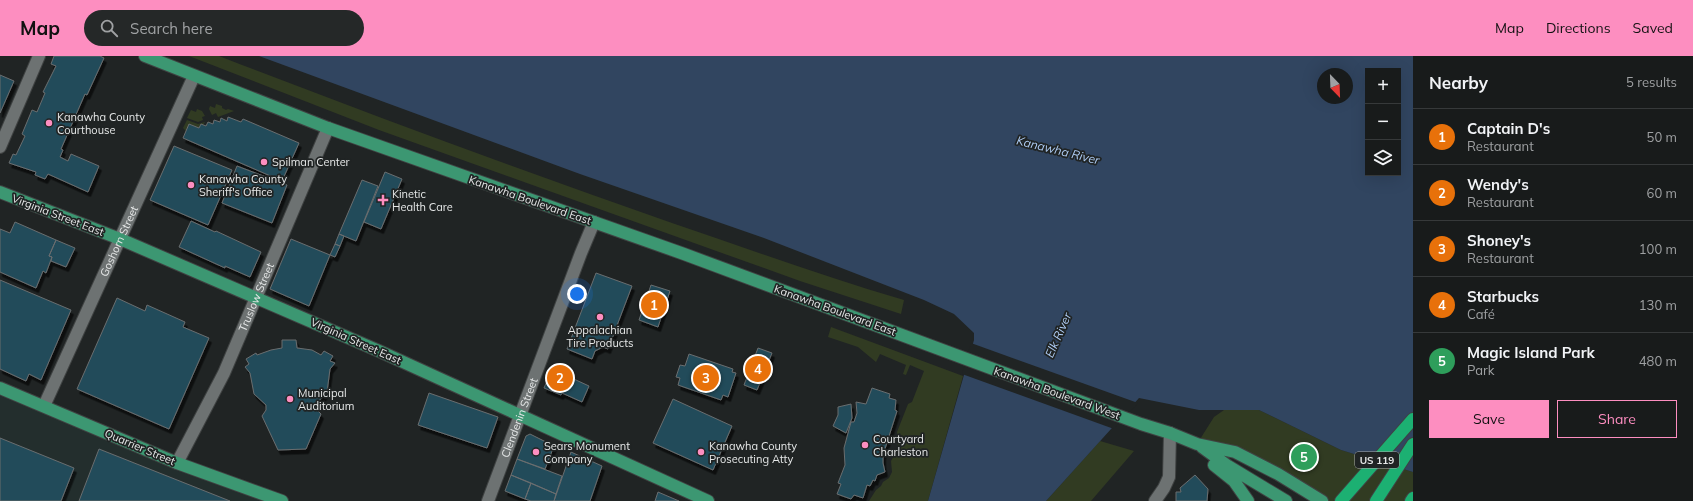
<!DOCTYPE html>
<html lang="en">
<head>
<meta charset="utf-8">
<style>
  :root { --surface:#181b1b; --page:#252828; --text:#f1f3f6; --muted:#9fa1a3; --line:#36393a; --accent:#fd8ec0 }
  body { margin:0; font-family:Mulish,sans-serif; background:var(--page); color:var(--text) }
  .controls { position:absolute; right:12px; top:12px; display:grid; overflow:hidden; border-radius:0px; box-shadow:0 4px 16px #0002 }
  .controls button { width:36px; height:36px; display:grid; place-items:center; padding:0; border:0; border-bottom:1px solid var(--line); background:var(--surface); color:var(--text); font:20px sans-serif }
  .compass { position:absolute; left:1317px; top:12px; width:36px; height:36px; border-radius:50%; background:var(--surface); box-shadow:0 4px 16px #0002; rotate:157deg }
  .you { position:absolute; left:577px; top:238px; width:14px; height:14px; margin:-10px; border:3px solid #fff; border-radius:50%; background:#1a73e8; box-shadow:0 0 0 6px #1a73e833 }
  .badge { display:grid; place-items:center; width:26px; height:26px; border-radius:50%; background:var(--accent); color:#fff; font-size:13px; font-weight:700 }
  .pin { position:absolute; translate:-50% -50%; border:2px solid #fff; box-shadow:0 1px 4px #0006 }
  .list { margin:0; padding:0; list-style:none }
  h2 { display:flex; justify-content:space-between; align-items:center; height:52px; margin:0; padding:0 16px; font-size:17px }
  h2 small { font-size:13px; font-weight:400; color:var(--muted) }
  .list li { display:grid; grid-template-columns:26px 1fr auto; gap:12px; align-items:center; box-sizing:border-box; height:56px; padding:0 16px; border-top:1px solid var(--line) }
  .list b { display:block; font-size:15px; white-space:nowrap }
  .list p { margin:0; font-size:13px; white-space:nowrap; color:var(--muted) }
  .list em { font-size:13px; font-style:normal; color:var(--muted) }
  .actions { display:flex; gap:8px; padding:12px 16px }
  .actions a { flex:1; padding:9px 0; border:1px solid var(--accent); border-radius:0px; text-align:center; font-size:14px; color:var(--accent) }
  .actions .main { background:var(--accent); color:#111 }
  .icon { flex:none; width:22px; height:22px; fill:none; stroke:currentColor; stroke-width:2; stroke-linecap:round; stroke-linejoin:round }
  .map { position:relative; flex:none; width:1413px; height:445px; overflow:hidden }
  header { display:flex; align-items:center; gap:24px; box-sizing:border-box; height:56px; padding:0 20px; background:var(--accent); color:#111 }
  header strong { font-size:19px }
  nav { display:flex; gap:22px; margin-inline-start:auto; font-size:14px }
  .search { width:280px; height:36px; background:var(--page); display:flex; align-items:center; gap:10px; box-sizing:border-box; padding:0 14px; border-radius:22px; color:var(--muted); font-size:15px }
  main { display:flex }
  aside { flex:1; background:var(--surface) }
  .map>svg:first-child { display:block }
</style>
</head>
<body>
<header>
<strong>Map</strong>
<div class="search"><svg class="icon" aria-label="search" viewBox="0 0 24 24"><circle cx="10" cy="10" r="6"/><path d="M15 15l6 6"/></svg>Search here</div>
<nav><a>Map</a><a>Directions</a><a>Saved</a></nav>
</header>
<main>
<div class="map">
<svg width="1413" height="445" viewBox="0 0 1413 445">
  <defs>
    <filter id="shadow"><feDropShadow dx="2.5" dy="4.5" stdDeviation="0" flood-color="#0009"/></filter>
  </defs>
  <rect width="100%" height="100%" fill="#202424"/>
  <path fill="#232e2d" d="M0 331 282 445H0Z"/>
  <path fill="#313b22" d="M189 0H219C369 58 520 114 672 167 749 193 825 221 904 244L901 258 800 225 379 74Z
    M216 48 222 50V52L226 54 228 53 234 55 218 61 216 57 212 59 209 53 210 50 215 52Z
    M197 53 202 55 205 60 202 61 203 64 198 66 187 62 191 54 196 56Z
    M187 64 198 68 205 66 203 69 200 68 199 72 190 68 186 75 183 72Z
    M831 271 963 320 928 445H869L876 434 881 430 883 426 889 422 892 416 891 405 898 392 897 376 908 348 912 346 924 315 910 309 906 319 903 318 906 309 880 298 876 306 858 291 828 281Z
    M1224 354H1259L1341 394 1413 416V445H1322L1278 418 1197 388 1214 361Z
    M1100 385 1134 395 1091 445H1046Z"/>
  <path fill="#314560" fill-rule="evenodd" d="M259 0H1413V416L1341 394 1259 354H1199L1139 342 1046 445H928L974 284V277L954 258 924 244 764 182 580 118ZM1368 15H1398V117H1368ZM1323 18H1347V42H1323Z"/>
  <path fill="#202424" d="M971 287 1138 347 1114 373 962 318Z"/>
  <path fill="#234c5a" stroke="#696d6f" filter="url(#shadow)" d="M54 0H100L104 2 87 39 85 38 61 93 63 94 60 101 68 105 71 98 99 110 88 136 48 118 45 123 35 119 36 116 9 107 13 98 16 99 25 80 22 78 32 54 37 56 45 37 43 36 56 10 51 8Z
    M0 19 14 25 0 57Z
    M228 61 241 66 243 63 299 87 282 125 183 82 189 68 199 72 201 68 206 70 208 66 213 68 214 64 220 66 221 62 227 65Z
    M174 90 232 114 208 169 150 144Z
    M237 110 287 129 272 167 222 147Z
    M385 116 402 123 381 173 364 166Z
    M362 124 378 130 356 185 339 178Z
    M191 165 215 176 216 175 261 196 250 221 225 210V212L179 191Z
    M15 166 56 184 49 200 52 201 46 217 43 215 36 232 0 216V173L10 177Z
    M339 178 344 180 340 190 335 188Z
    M291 183 330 199 309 250 270 233Z
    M56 184 75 192 66 211 51 205 52 201 49 200Z
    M335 188 340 190 335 201 330 199Z
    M596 217 632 230 608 293 603 291 595 295 592 303 567 293Z
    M0 224 71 254 41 324 29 318 26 325 0 313Z
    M651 229 670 235 658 271 639 264Z
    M117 242 145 255 147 249 185 266 183 271 209 282 169 373 77 333Z
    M282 284H296L297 292 312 294 321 299 324 295 333 300 330 305 335 307 330 313 327 336 316 348V353L321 358 306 393 278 394 262 360 266 354V349L254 338 250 317 245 311 249 308 246 303 256 297 257 299 271 294 282 292Z
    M758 292 772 297 757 334 744 329Z
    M689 298 733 313 732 316 736 317 728 341 723 339 721 344 678 329 680 322 676 321 680 309 685 310Z
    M552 313 589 330 582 346 562 337 561 339 544 332Z
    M872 332 890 338 889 342 896 344 895 354 897 355 883 399V407L885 416 877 419 875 425 873 424 870 430 867 429 863 442 854 439 851 443 837 438 841 428 838 427 845 409 844 392 851 366H854L857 357 856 346 866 348Z
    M429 337 498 361 487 392 418 369Z
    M673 343 732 370 713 414 653 387Z
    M851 348 852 362 846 377 833 370 838 359V351Z
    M530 378 554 390 545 413 517 403 526 380Z
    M0 382 74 412 61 445H0Z
    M99 393 230 445H79Z
    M571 396 602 410 590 445H554Z
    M517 403 562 420 556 438 511 419Z
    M511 419 531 427 525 443 505 435Z
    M1195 419 1208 433 1207 445H1176V436H1181L1180 432Z
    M531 427 556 438 554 445H531L525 443Z
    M658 436 679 445H655Z"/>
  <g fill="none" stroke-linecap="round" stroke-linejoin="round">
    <defs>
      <g id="minor">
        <path d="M0 91 39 0"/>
        <path id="s1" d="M44 350 194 20"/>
        <path id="s2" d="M177 407 224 317 328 72"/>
        <path id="s3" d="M488 445 581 197 594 166"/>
        <path d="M1155 445 1164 432 1169 421 1170 377"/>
      </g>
      <path id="major" d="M145 0 328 72 684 198 1141 368 1170 377 1197 388 1235 396 1278 418 1322 445
        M0 136 120 183 379 295 708 445
        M0 332 177 407 282 445
        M1202 391 1228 410 1286 445
        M1214 409 1234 425 1248 445"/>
      <path id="highway" d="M1341 445 1413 363
        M1376 445 1413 388
        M1411 445 1413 442"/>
    </defs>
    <use href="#minor" stroke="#3f4242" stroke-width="14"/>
    <use href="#major" stroke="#3f4242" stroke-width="14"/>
    <use href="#highway" stroke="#3f4242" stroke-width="14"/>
    <use href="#minor" stroke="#6d7272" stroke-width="12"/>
    <use href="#major" stroke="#3c9772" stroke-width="12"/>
    <use href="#highway" stroke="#1cb072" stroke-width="12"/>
  </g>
  <g fill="#fd8ec0" stroke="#202424" stroke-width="1.5">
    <circle cx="49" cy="67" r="4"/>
    <circle cx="264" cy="106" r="4"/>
    <circle cx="191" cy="129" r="4"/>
    <path d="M381 138h4v4h4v4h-4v4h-4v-4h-4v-4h4z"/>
    <circle cx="600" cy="261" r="4"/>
    <circle cx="290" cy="343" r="4"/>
    <circle cx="865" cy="389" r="4"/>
    <circle cx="536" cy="396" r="4"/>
    <circle cx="701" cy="396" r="4"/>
  </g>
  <g text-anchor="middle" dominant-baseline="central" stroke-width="3.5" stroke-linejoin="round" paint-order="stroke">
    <rect fill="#202424" stroke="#abadad" stroke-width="1" x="1355" y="396" width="44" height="16" rx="3"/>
    <g font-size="10" font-weight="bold" fill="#e6e8e8">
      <text x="1377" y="404">US 119</text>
    </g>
    <g font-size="11" fill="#e6e8e8" stroke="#202424" text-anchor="start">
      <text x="57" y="61">Kanawha County<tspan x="57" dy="13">Courthouse</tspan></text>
      <text x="272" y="106">Spilman Center</text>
      <text x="199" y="123">Kanawha County<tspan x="199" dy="13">Sheriff's Office</tspan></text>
      <text x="392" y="138">Kinetic<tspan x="392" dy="13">Health Care</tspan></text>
      <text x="600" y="274" text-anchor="middle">Appalachian<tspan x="600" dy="13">Tire Products</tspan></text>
      <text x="298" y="337">Municipal<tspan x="298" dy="13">Auditorium</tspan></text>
      <text x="873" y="383">Courtyard<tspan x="873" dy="13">Charleston</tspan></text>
      <text x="544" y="390">Sears Monument<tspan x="544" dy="13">Company</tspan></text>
      <text x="709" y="390">Kanawha County<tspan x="709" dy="13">Prosecuting Atty</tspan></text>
    </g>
    <g font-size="11" fill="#e6e8e8" stroke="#202424">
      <text transform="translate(530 144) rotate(19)">Kanawha Boulevard East</text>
      <text transform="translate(58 159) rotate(21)">Virginia Street East</text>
      <text stroke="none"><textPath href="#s1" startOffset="181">Goshorn Street</textPath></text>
      <text stroke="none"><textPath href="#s2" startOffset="184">Truslow Street</textPath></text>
      <text transform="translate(835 254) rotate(20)">Kanawha Boulevard East</text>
      <text transform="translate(356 285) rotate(24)">Virginia Street East</text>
      <text transform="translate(1057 337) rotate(20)">Kanawha Boulevard West</text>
      <text stroke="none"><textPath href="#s3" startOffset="89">Clendenin Street</textPath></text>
      <text transform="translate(140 391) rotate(23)">Quarrier Street</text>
    </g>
    <g font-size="12" font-style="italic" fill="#afcdf5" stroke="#202424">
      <text transform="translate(1058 94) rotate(14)">Kanawha River</text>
      <text transform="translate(1058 279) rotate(-66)">Elk River</text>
    </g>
  </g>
</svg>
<div class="controls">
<button>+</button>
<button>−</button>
<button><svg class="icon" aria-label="layers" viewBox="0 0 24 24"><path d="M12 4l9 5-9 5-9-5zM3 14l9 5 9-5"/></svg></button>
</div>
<svg class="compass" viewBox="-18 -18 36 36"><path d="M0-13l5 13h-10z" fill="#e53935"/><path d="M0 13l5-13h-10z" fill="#9fa1a3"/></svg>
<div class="you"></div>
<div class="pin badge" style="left:654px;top:249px;background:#e8710a">1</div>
<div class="pin badge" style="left:560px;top:322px;background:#e8710a">2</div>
<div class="pin badge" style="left:706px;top:322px;background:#e8710a">3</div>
<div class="pin badge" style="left:758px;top:313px;background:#e8710a">4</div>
<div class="pin badge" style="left:1304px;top:401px;background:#2e9e5b">5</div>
</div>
<aside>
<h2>Nearby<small>5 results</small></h2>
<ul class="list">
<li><span class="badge" style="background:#e8710a">1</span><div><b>Captain D's</b><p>Restaurant</p></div><em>50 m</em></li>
<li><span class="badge" style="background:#e8710a">2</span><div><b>Wendy's</b><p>Restaurant</p></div><em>60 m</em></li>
<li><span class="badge" style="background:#e8710a">3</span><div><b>Shoney's</b><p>Restaurant</p></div><em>100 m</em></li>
<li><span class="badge" style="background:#e8710a">4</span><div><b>Starbucks</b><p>Café</p></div><em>130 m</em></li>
<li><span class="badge" style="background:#2e9e5b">5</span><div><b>Magic Island Park</b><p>Park</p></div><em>480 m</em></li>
</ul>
<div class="actions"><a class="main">Save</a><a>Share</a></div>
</aside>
</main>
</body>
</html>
